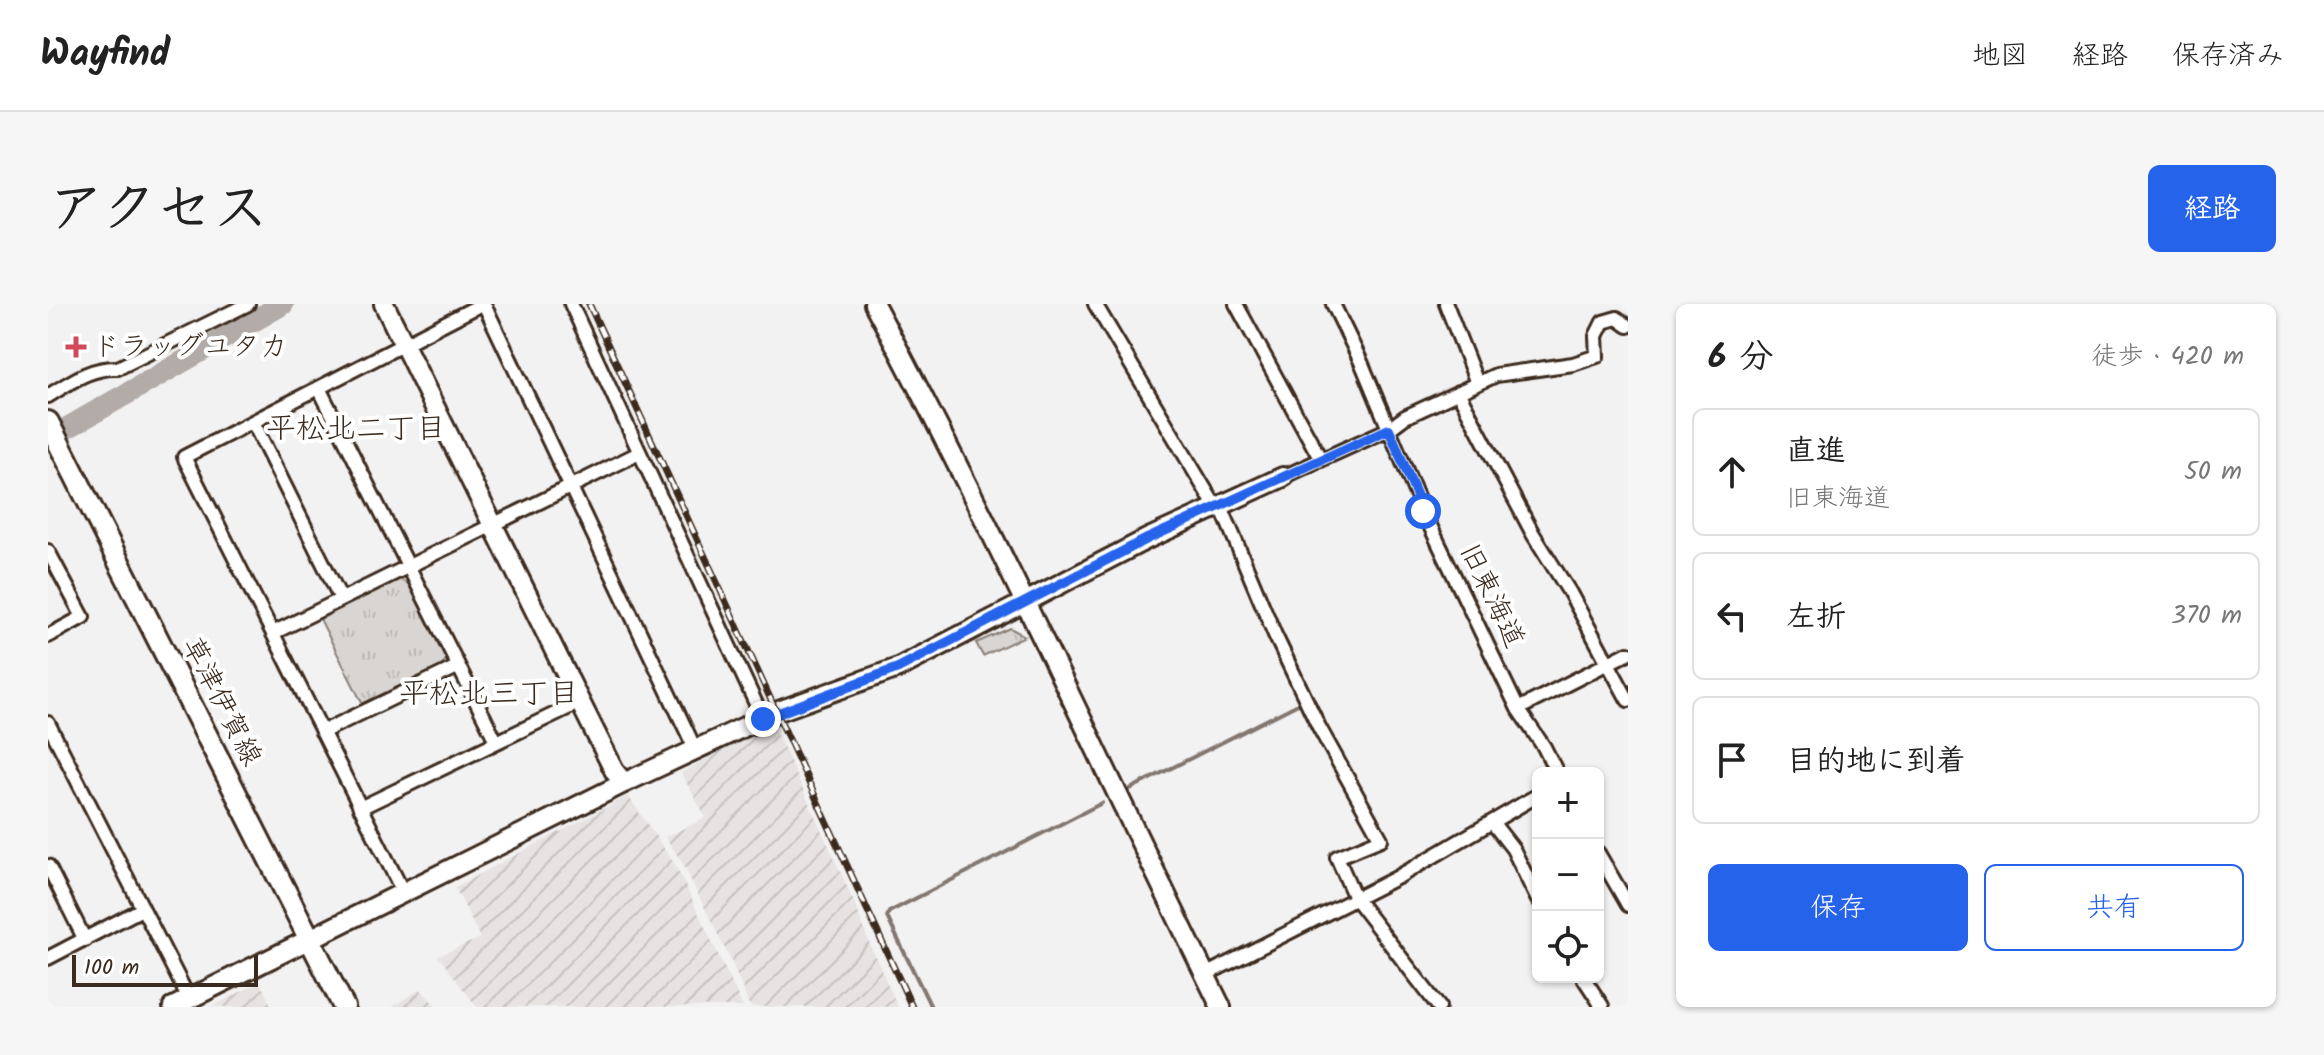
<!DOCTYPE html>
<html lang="ja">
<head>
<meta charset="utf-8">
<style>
  :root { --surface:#fff; --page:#f6f6f6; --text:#222; --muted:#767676; --line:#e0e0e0; --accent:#2563eb }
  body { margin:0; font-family:Kalam,"Klee One",sans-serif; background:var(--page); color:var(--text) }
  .controls { position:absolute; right:24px; bottom:24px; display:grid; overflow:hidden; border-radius:12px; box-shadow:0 2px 6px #0004 }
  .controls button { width:72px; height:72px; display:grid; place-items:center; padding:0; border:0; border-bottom:2px solid var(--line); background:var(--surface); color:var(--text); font:40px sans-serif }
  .scale { position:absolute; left:24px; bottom:20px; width:186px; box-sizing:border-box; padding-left:8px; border:4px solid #3b2a1e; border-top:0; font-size:22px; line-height:28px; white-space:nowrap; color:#3b2a1e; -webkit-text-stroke:6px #fff; paint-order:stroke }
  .stop { position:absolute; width:24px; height:24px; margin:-18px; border:6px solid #2563eb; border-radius:50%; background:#fff }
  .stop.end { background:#2563eb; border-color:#fff; box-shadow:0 2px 8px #0008 }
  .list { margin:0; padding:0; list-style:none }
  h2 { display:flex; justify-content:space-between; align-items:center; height:104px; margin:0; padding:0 32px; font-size:34px }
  h2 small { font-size:26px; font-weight:400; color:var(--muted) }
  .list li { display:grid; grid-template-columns:52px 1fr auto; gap:24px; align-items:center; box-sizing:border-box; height:128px; margin:0 16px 16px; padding:0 16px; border:2px solid var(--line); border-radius:12px }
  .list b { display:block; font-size:30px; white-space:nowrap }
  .list p { margin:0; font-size:26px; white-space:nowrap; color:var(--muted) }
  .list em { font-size:26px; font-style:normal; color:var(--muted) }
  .actions { display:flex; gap:16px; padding:24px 32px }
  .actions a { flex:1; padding:18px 0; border:2px solid var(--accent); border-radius:12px; text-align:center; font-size:28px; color:var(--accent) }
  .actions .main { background:var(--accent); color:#fff }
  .icon { flex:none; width:44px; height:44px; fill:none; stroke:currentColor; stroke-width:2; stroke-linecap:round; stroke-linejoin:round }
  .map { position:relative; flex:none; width:1580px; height:703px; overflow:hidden; border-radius:12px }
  header { display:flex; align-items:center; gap:48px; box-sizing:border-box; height:112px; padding:0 40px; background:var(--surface); border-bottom:2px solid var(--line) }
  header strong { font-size:38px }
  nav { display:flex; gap:44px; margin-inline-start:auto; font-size:28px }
  .intro { display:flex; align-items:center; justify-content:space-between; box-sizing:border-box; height:192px; padding:0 48px }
  h1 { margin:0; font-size:56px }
  .button { padding:20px 36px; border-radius:12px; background:var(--accent); color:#fff; font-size:28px; font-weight:700 }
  main { display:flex; gap:48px; padding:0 48px }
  aside { flex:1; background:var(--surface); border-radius:12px; box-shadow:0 2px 6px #0004 }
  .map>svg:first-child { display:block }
</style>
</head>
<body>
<header>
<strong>Wayfind</strong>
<nav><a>地図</a><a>経路</a><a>保存済み</a></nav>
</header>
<div class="intro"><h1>アクセス</h1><a class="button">経路</a></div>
<main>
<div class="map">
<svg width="1580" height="703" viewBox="0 0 1580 703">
  <defs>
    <pattern id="industrial-furrows" width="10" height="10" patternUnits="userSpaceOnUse" patternTransform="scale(2)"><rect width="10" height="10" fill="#e6e3e2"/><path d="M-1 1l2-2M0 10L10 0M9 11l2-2" fill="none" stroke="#c6c3c1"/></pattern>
    <pattern id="park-tufts" width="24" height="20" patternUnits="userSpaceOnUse" patternTransform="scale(2)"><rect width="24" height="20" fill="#d8d5d2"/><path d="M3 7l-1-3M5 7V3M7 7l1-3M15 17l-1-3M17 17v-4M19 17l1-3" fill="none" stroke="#bab7b4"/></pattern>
  </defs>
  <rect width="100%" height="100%" fill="#f3f2f2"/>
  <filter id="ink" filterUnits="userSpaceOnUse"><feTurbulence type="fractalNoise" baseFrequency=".0125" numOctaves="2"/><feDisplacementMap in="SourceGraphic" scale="16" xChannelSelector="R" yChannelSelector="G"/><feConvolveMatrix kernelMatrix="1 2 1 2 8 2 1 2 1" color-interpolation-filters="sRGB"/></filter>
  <g filter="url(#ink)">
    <path fill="url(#industrial-furrows)" d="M724 418 807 600 822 641 850 703H702L683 657 634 558 617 533 658 514 633 469Z
      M580 492 628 562 695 703H429L390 652 432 634 407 583Z
      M212 678 224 703H163Z
      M372 685 389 703H344Z"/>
    <path fill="url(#park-tufts)" stroke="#8a8078" stroke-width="2" d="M351 275 361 280 399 354 392 364 315 401 271 313Z
      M962 324 977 332 935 352 928 339Z"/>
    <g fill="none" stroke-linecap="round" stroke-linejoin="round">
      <path stroke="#827770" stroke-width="4" d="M1082 485 1252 399
        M883 703 839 613 841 608 1054 499"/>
      <path stroke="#b2aba7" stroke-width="22" d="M0 135 235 0"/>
      <defs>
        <path id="street" d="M436 0 648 447
          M523 0 715 415
          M1047 0 1167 202
          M1188 0 1273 156
          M1285 0 1314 60 1375 207 1470 405 1496 443 1509 469
          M1398 0 1429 79
          M271 84 448 437
          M1410 88 1485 230 1522 289 1580 396
          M0 92C23 78 42 63 70 64L200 0
          M205 118 293 295
          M1235 173 1341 125 1357 113 1448 71 1525 60 1549 52 1548 32 1555 18 1569 14 1580 22
          M1172 200 1227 331 1271 423 1333 535 1289 553 1307 594 1391 703
          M0 247 35 313 0 332
          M225 329 591 149
          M1470 405 1580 349
          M0 419 141 695
          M274 428 409 363
          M312 504 532 398
          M1444 518 1465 545 1490 596
          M1550 549 1580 601
          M0 562 37 636
          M355 588 136 153 434 0
          M0 654 94 605
          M1157 671 1350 573 1490 491
          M1535 673 1554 702 1552 703"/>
        <path id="secondary" d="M336 0 532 398 567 468 576 479
          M826 0C949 230 1057 469 1173 703
          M125 703 576 479 728 408 850 364 1099 235 1235 173"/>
        <path id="primary" d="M0 118 296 703"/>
      </defs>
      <use href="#street" stroke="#3b2a1e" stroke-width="18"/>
      <use href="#secondary" stroke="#3b2a1e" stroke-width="24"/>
      <use href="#primary" stroke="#3b2a1e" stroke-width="26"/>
      <use href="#street" stroke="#fff" stroke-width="12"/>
      <use href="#secondary" stroke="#fff" stroke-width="18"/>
      <use href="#primary" stroke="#fff" stroke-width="20"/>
      <defs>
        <path id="rail" d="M541 0 864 703"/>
      </defs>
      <use href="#rail" stroke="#3b2a1e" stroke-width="7"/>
      <use href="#rail" stroke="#fff" stroke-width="4" stroke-dasharray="12" stroke-linecap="butt"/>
    </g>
  </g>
  <g fill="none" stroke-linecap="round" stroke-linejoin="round" filter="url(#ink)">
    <path stroke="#2563eb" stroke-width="10" d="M715 415 850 364 1099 235 1341 125 1375 207"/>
  </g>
  <path fill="#d1495b" stroke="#fff" stroke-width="3" d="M24 31h8v8h8v8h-8v8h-8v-8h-8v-8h8z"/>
  <g text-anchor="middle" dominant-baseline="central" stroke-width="8" stroke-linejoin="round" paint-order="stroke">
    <g font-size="28" fill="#3b2a1e" stroke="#fff" text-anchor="start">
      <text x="44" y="43">ドラッグユタカ</text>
    </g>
    <g font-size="28" fill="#3b2a1e" stroke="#fff">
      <text transform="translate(1443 292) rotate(64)">旧東海道</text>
      <text transform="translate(173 398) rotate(63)">草津伊賀線</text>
    </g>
    <g font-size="30" fill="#3b2a1e" stroke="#fff">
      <text x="308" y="126">平松北二丁目</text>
      <text x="441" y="391">平松北三丁目</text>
    </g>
  </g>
</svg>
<div class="controls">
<button>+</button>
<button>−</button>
<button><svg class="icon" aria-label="locate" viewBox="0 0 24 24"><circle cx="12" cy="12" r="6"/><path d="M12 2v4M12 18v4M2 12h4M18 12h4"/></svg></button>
</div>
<div class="scale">100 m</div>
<div class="stop" style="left:1375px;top:207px"></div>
<div class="stop end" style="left:715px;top:415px"></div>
</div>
<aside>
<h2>6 分<small>徒歩 · 420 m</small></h2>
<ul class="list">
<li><svg class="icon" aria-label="ahead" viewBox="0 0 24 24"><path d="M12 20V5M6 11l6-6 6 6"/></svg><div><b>直進</b><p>旧東海道</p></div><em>50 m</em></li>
<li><svg class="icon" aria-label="left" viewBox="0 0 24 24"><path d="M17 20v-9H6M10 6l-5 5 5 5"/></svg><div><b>左折</b></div><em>370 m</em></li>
<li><svg class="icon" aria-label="arrive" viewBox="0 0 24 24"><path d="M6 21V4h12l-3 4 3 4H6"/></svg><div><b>目的地に到着</b></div></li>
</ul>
<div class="actions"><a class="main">保存</a><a>共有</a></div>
</aside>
</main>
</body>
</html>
